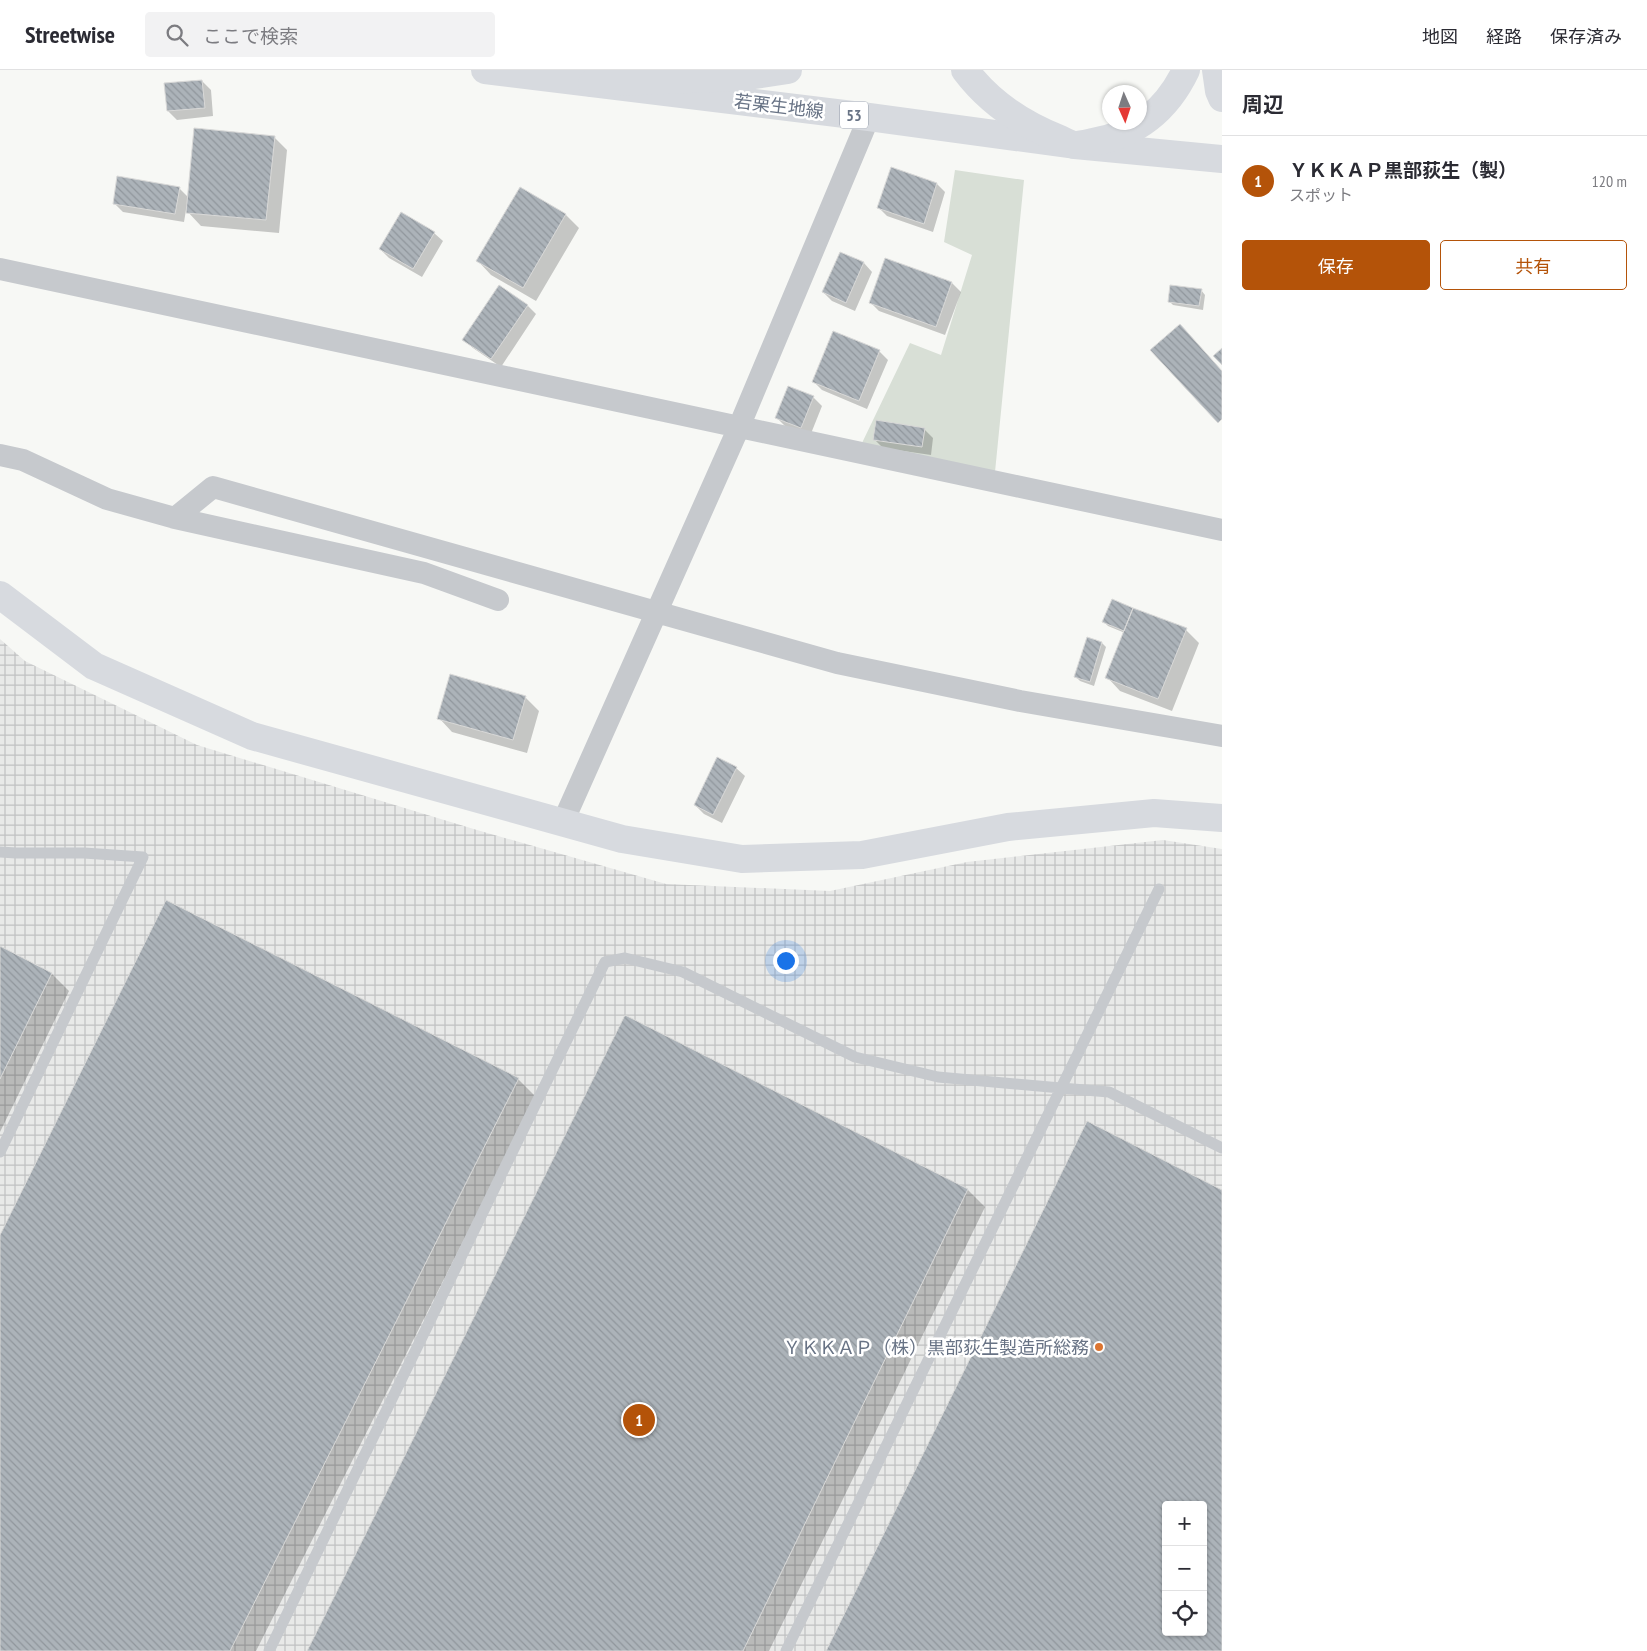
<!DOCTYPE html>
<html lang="ja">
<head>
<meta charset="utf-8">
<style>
  :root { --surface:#fff; --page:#f2f2f3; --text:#2b2b33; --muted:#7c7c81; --line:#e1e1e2; --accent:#b45309 }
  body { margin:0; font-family:"PT Sans Narrow","Noto Sans JP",sans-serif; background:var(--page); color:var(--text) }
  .controls { position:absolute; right:15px; bottom:15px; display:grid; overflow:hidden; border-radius:5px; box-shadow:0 1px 4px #0004 }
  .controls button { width:45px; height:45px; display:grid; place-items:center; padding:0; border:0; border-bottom:1px solid var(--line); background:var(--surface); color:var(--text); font:25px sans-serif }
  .compass { position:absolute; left:1102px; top:15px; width:45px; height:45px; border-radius:50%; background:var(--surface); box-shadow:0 1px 4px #0004; rotate:177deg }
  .you { position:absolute; left:785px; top:890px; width:18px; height:18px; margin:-12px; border:4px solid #fff; border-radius:50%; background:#1a73e8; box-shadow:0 0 0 8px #1a73e833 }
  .badge { display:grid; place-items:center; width:32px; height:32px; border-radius:50%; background:var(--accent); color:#fff; font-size:16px; font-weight:700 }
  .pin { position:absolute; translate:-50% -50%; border:2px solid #fff; box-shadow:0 1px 5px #0006 }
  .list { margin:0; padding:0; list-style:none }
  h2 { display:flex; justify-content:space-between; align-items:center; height:65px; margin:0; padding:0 20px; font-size:21px }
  h2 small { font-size:16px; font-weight:400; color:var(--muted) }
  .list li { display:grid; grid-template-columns:32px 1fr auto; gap:15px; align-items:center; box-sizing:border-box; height:90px; padding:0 20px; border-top:1px solid var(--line) }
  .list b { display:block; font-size:19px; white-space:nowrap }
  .list p { margin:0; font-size:16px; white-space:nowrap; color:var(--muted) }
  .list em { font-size:16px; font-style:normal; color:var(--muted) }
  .actions { display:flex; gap:10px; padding:15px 20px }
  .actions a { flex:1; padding:11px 0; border:1px solid var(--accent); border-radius:5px; text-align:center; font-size:18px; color:var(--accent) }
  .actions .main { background:var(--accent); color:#fff }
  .icon { flex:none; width:28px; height:28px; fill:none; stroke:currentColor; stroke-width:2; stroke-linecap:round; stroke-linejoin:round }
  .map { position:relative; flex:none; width:1222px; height:1581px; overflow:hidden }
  header { display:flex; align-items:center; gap:30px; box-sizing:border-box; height:70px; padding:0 25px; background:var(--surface); border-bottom:1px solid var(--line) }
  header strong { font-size:24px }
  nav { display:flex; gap:28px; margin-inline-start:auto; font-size:18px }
  .search { width:350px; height:45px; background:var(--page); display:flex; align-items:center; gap:12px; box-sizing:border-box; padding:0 18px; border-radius:5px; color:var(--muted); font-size:19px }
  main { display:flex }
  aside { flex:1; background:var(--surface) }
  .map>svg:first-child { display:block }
</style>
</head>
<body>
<header>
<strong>Streetwise</strong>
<div class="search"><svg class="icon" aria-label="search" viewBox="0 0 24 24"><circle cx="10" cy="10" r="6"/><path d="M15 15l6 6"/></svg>ここで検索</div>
<nav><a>地図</a><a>経路</a><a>保存済み</a></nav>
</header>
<main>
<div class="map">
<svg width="1222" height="1581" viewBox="0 0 1222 1581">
  <defs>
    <pattern id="industrial-grid" width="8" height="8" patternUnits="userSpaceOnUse" patternTransform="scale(1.25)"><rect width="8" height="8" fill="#e8e9e8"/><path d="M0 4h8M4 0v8" fill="none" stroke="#c0c1c2"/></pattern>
    <pattern id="building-back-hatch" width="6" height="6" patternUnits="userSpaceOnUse" patternTransform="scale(1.25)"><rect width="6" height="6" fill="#acb3b9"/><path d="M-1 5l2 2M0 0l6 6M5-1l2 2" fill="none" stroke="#90969c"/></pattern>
  </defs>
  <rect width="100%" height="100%" fill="#f7f8f5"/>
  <path fill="url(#industrial-grid)" fill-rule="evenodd" d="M0 569 25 591 197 675 477 760 666 814 830 821 967 792 1163 770 1222 779V1581H0ZM1166 1435H1203V1562H1166Z"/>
  <path fill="#d8dfd6" d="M955 100 1024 110 995 402 862 373 910 273 941 285 972 185 944 172Z"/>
  <path fill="#0003" d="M202 11 211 20 213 46 177 50 168 41Z
    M274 67 287 80 279 163 201 156 186 140 184 152 123 142 114 133 179 118 189 128Z
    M937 114 945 122 933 162 887 146 879 138Z
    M520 119 566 145 579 158 536 231 491 205 478 191Z
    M434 163 443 171 422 207 389 188 380 179Z
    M841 183 864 193 872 202 855 241 832 231 823 222Z
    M886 189 952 213 961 222 945 265 879 241 870 232Z
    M1201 220 1205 225 1203 240 1173 235 1169 231Z
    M528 236 536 244 501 297 473 278 464 269Z
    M879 281 888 290 867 339 822 320 813 311Z
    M813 327 822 336 810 366 786 357 777 348Z
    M924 359 933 368 931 385 883 378 874 369Z
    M1104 552 1186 560 1199 573 1172 641 1120 621 1107 607 1125 563 1108 556Z
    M1088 568 1102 573 1106 577 1094 616 1080 611 1076 607Z
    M451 606 526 628 539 641 527 683 452 662 439 648Z
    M736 698 745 706 722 753 704 744 695 735Z
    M167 832 518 1009 536 1027 256 1581H0V1168Z
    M0 878 52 904 69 921 0 1062Z
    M625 947 968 1120 985 1137 769 1581H308Z"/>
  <path fill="url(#building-back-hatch)" stroke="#d9d9d8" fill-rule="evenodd" d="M202 10 205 38 167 41 164 13Z
    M194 58 275 66 266 150 186 143Z
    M891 97 937 113 924 154 877 138Z
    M117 106 180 117 175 144 113 134Z
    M520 117 566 144 523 218 476 191Z
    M401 142 435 162 413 199 379 179Z
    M840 182 864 192 846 233 822 222Z
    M885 188 952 212 936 257 869 233Z
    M499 215 528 235 491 289 462 270Z
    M1170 215 1202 219 1199 236 1168 232Z
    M1180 254 1222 301V349L1218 353 1150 280Z
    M833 261 880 280 859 331 812 312Z
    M1222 278V295L1213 286Z
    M788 316 814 326 801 358 775 348Z
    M876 350 925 358 922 377 873 370Z
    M1112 529 1133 538 1124 561 1102 552Z
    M1133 538 1187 558 1158 629 1105 608Z
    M1087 567 1102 572 1090 612 1074 607Z
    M450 604 526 626 513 670 437 649Z
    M717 687 737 697 713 745 694 735Z
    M166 830 519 1008 230 1581H0V1165Z
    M0 876 52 903 0 1009Z
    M625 945 968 1119 743 1581H307Z
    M1087 1051 1222 1120V1581H826ZM1166 1435H1203V1562H1166Z"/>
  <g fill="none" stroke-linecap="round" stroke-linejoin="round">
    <path stroke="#c6c9cd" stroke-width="11" d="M0 782 16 783H84L143 787 0 1082
      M269 1581 605 892 625 888 683 902 855 987 938 1007 1061 1018 1159 819
      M786 1581 1061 1018 1109 1022 1222 1078"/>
    <path stroke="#c6c9cd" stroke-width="22" d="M0 199C407 289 815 373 1222 460
      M0 385 23 390 107 429 175 448
      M498 530 424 503 175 448 213 417 837 593 1020 631 1222 666
      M563 752 739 357 869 47"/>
    <path stroke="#d7dadf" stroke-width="28" d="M0 525 94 596 252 666 622 769 742 789 862 785 1008 757 1154 743 1222 748"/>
    <path stroke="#d7dadf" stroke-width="28" d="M485 0 869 47 1075 75 1222 89"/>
    <path stroke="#d7dadf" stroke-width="28" d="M965 0C989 32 1024 55 1060 69 1064 71 1070 74 1074 75 1080 75 1088 73 1093 72 1137 64 1167 40 1186 0
      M1216 0 1219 21 1222 28
      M592 13 741 7 788 0"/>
  </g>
  <circle fill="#dc7531" stroke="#fff" stroke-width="2" cx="1099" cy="1277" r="5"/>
  <g text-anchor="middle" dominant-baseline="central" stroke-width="5" stroke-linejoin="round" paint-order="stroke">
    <rect fill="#fff" stroke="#959daa" stroke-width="1" x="840" y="31.5" width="28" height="27" rx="4"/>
    <g font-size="16" font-weight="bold" fill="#687385">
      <text x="854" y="45">53</text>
    </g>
    <g font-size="18" fill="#687385" stroke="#fff">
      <text transform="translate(779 36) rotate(7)">若栗生地線</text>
    </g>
    <g font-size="18" fill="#687385" stroke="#fff" text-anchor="end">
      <text x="1089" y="1277">ＹＫＫＡＰ（株）黒部荻生製造所総務</text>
    </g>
  </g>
</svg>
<div class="controls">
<button>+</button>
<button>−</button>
<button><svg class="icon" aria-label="locate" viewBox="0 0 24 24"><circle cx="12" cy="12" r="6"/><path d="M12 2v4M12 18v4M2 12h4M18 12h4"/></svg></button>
</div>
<svg class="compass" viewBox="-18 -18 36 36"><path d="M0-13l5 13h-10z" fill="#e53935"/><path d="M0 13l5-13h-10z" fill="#7c7c81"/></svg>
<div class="you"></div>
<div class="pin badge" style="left:639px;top:1350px">1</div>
</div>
<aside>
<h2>周辺<small></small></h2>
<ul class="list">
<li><span class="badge">1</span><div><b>ＹＫＫＡＰ黒部荻生（製）</b><p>スポット</p></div><em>120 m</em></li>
</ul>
<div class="actions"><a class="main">保存</a><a>共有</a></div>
</aside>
</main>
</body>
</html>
